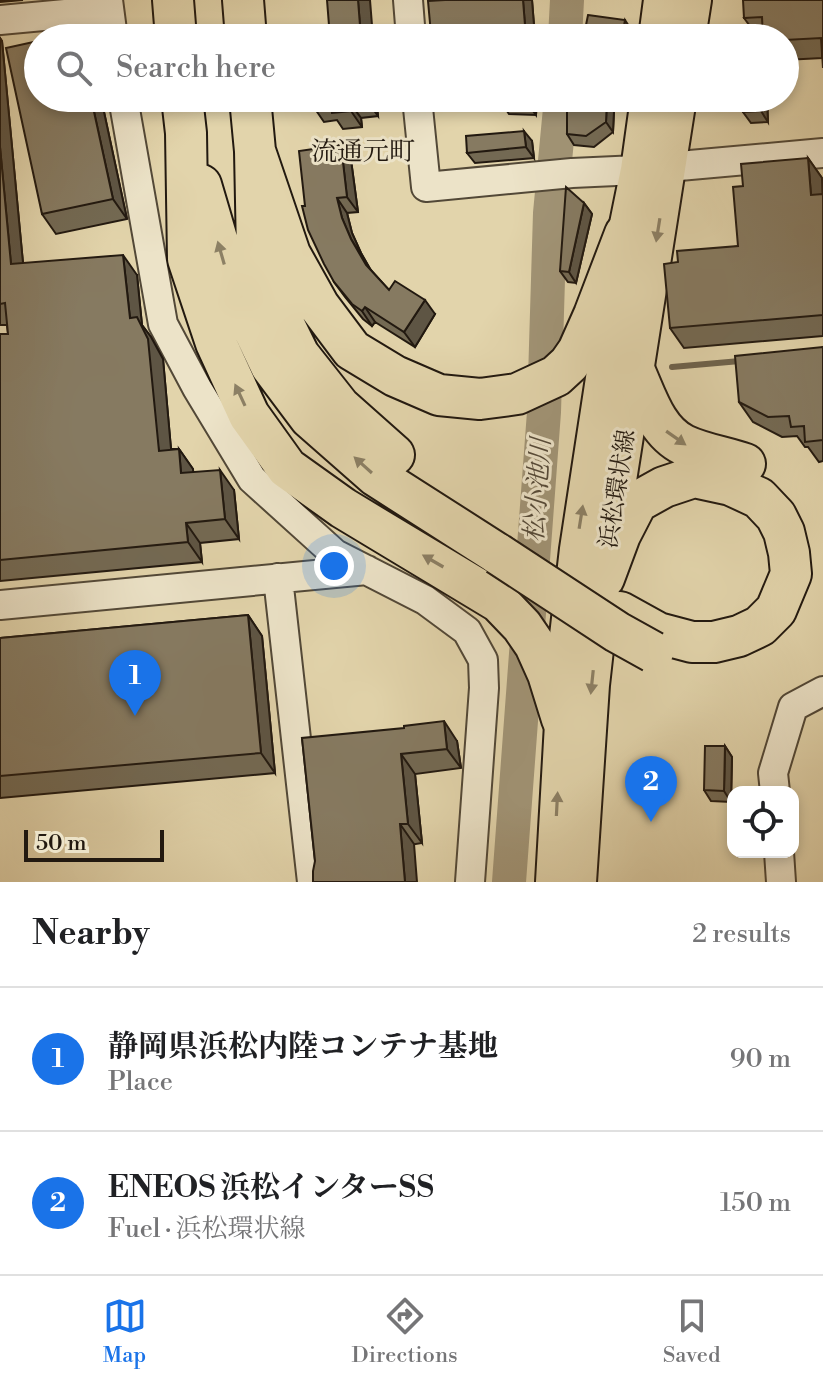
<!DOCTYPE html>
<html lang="en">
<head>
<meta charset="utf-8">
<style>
  :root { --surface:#fff; --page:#f6f6f6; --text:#202124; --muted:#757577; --line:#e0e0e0; --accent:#1a73e8 }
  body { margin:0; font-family:"Libre Bodoni","Noto Serif JP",serif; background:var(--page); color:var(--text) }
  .controls { position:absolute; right:24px; bottom:24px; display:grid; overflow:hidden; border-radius:16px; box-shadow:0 4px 12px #0003 }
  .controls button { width:72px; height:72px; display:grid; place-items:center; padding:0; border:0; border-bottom:2px solid var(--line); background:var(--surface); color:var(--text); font:40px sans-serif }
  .scale { position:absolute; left:24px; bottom:20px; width:140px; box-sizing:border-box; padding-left:8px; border:4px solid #221910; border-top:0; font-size:22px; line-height:28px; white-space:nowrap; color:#221910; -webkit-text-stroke:6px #ece3c8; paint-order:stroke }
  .you { position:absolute; left:334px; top:566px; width:28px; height:28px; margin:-20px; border:6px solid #fff; border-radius:50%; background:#1a73e8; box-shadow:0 0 0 12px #1a73e833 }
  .badge { display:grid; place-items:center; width:52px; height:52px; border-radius:50%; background:var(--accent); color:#fff; font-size:26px; font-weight:700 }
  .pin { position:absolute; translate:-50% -66px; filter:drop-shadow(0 2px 4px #0008) }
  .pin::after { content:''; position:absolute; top:42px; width:28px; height:24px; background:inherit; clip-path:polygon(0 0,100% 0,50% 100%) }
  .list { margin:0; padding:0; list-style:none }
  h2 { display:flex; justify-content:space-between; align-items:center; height:104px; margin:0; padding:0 32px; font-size:34px }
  h2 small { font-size:26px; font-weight:400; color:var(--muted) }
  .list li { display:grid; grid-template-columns:52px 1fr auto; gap:24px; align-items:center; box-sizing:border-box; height:144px; padding:0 32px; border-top:2px solid var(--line) }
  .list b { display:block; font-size:30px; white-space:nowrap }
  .list p { margin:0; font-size:26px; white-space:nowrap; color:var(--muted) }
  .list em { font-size:26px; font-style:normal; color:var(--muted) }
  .icon { flex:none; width:44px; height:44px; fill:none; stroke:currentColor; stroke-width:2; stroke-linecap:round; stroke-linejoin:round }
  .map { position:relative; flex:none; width:823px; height:882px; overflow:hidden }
  .search { position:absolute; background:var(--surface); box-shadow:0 4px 12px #0003; left:24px; right:24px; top:24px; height:88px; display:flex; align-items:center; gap:20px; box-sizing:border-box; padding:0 28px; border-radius:44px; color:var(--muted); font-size:30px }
  .sheet { height:392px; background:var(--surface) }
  nav { display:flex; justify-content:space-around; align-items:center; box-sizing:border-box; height:112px; border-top:2px solid var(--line); background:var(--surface); font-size:22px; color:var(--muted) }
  nav a { display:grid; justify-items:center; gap:4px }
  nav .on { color:var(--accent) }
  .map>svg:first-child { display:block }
</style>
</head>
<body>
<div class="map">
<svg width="823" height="882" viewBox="0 0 823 882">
  <rect width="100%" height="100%" fill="#e2d4ab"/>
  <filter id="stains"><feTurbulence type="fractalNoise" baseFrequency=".0025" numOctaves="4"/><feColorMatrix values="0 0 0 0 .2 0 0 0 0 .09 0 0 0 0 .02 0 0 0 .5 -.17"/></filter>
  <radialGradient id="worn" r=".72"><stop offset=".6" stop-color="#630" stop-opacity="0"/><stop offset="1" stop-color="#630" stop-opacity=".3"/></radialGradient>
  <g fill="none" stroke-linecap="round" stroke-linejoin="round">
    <path stroke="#6e634d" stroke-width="6" d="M672 367 740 361"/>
    <path stroke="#a19476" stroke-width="34" d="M565 38 567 0
      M509 882 544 412 550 213 561 98"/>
    <defs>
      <path id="minor" d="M108 0 113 38
        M408 0 411 38
        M0 20 108 10
        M123 98 163 324 197 388 252 479 335 554 425 600 467 631 483 660 484 688 470 882
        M417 98 426 187 572 173 638 170
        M668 167 823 153
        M278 578 312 882
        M0 605 367 570
        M775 792 773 773 793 707 823 691
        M779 852 781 882"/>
      <path id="major" d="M656 38 661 0
        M688 38 694 0
        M609 544 679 98
        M553 882 567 636 577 549 625 234 638 170 648 98
        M579 882 592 685 602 596"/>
      <path id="highway" d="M173 0 176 38
        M243 0 246 38
        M182 98 186 133 188 259 216 343 249 415 287 468 343 508 499 602 522 626 535 645 548 674 562 719
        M250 98 255 151 257 252 277 310 299 355 340 407 394 455
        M255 151 290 254 319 306 352 350 395 376 439 395 480 399 517 394 556 376 569 364 578 351 594 315 625 234
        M201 185 227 273 271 366 310 418 376 476 498 554
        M636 374C647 399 657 432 684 445 703 454 725 457 745 464
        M604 578 620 535 637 502 664 487 694 477 731 485 759 498 776 516 784 532 789 553 791 574 776 610 760 626 739 636 714 642H692L658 633 620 612"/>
    </defs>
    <use href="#minor" stroke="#524837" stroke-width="32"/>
    <use href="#major" stroke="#221910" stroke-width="38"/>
    <use href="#highway" stroke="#221910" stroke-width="44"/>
    <use href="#minor" stroke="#ece3c8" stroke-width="28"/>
    <use href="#major" stroke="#e2d4ab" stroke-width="34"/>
    <use href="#highway" stroke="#e2d4ab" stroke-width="40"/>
    <defs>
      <path id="highway-bridge" d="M498 554 617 632 653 652"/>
    </defs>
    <use href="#highway-bridge" stroke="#221910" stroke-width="44" stroke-linecap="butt"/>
    <use href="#highway-bridge" stroke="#e2d4ab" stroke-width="40"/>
  </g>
  <path fill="#736953" stroke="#221910" stroke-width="2" d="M0 0H23L0 2Z
    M445 0H532L535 38H433L431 34Z
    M823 0 822 58 785 60V38L758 37 744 18Z
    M0 38 2 41 23 263 137 275 142 325 151 337 163 359 171 449H179L193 469V472L234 490 239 539 200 543 202 562 0 581V334H8L7 325H0Z
    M38 98H101L127 219 56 234 42 214Z
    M312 98H376L378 116 361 118 362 127 343 129 337 120 324 122 313 106Z
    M537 98 536 115 509 114 499 99Z
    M767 98 768 122 751 123 743 112Z
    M607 100 614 111 613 132 594 147 574 145 567 134Z
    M532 141 534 158 475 163 467 153Z
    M808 158 822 178 823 186V336L684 348 670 328 678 262 738 246 743 186Z
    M351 160 358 212 347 213 352 233 361 253 370 269 389 290 435 314 415 347 375 322 372 326 363 319 345 297 334 282 305 206Z
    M584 203 592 214 576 283 568 282 560 271Z
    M823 347V461L819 462 808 447H805L797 436 782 437 753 422 739 402Z
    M248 615 262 636 275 773 0 798V638Z
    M302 738 457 741 461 768 415 774 422 843 315 861Z
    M725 746 732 757 731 802 711 801 704 790Z"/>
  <path fill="#5e5544" stroke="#221910" stroke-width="2" d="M358 0H370L373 38H361Z
    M523 0H532L535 38H526Z
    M625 20 632 31 631 38H622Z
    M0 38 2 41 25 284 11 264 0 147Z
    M91 98H101L127 219 113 199Z
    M367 98H376L378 116 367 101Z
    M526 98H537L536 115 526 101Z
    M760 98H767L768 122 761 111Z
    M607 100 614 111 613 132 606 122Z
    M350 103 361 118 362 127 351 111Z
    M524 131 532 141 534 158 526 147Z
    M341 145 351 160 358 212 347 197Z
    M808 158 822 178 823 211 811 195Z
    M337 198 347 213 352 233 361 253 376 279 351 239 342 218Z
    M584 203 592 214 576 283 569 272Z
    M123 255 137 275 142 325 151 337 163 359 173 471 159 451 130 318Z
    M425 300 435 314 415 347 404 332Z
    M365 307 375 322 372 326 362 311Z
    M179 449 193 469 195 493 181 473Z
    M220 470 234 490 239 539 225 519Z
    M186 523 200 543 202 562 188 542Z
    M248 615 262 636 275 773 261 753Z
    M444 721 457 741 461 768 447 749Z
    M725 746 732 757 731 802 724 791Z
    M401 754 415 774 422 843 408 824Z
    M400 824 414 844 417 882H405Z"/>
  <path fill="#867a61" stroke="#221910" stroke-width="2" d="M327 0H358L361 38H330Z
    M445 0H523L526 38H502L503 28 431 34 428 1Z
    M743 0H823V68L821 38 785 40V38H763L762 17 744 18Z
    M588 15 625 20 622 38H589L590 30H585Z
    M77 33 78 38H53Z
    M38 41V98H91L113 199 42 214 6 48Z
    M312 98H367V101L350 103 351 111 332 113 331 104 313 106Z
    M499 98H526V101L499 99Z
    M742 98H760L761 111 743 112Z
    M567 99 607 100 606 122 586 136 567 134Z
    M524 131 526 147 467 153 466 136Z
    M341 145 347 197 337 198 342 218 351 239 366 265 389 290 395 281 425 300 404 332 365 307 362 311 352 304 334 282 324 264 308 230 302 206H305L299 151Z
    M0 147 11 264 123 255 130 318 137 317 148 339 159 451 179 449 181 473 220 470 225 519 186 523 188 542 0 560V334H8L5 303 0 304Z
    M808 158 811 195 823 194V315L670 328 664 264 678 262 677 251 738 246 733 187 743 186 741 164Z
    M566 187 584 203 569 272 560 271Z
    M823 347V440L805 442 804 426 791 427 789 416 768 417 739 402 735 356Z
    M248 615 261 753 0 776V638Z
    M444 721 447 749 401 754 408 824H400L405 882H313V871L315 861 302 738 404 728V726Z
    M705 746H725L724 791 704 790Z"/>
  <defs><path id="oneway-solid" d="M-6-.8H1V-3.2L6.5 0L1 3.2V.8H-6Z" transform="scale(2)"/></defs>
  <g fill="#8c8065">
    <use href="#oneway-solid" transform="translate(658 230) rotate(99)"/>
    <use href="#oneway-solid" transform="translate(221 253) rotate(-106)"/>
    <use href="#oneway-solid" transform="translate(240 395) rotate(-115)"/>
    <use href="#oneway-solid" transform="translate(676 438) rotate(35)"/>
    <use href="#oneway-solid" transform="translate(363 465) rotate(-138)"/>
    <use href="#oneway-solid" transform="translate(581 517) rotate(-81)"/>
    <use href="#oneway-solid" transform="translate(433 561) rotate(-150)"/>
    <use href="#oneway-solid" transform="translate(592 682) rotate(96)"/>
    <use href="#oneway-solid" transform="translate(557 804) rotate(-87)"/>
  </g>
  <g text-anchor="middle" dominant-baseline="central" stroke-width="6" stroke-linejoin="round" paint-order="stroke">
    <g font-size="24" fill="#221910" stroke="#ece3c8">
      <text transform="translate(618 489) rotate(-81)">浜松環状線</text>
    </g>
    <g font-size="26" fill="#221910" stroke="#ece3c8">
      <text x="363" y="152">流通元町</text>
    </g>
    <g font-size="26" font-style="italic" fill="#554a39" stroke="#ece3c8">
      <text transform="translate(538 490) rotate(-86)">松小池川</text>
    </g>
  </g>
  <rect width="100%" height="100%" filter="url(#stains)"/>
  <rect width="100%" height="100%" fill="url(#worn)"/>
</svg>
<div class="controls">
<button><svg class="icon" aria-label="locate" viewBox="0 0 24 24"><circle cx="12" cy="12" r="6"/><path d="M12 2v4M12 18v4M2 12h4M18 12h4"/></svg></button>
</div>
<div class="scale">50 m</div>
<div class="you"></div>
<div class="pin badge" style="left:135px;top:716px">1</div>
<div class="pin badge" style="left:651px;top:822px">2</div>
<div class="search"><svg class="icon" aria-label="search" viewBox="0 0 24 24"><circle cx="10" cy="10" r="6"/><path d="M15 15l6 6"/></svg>Search here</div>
</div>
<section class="sheet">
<h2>Nearby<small>2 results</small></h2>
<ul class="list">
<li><span class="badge">1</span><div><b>静岡県浜松内陸コンテナ基地</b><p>Place</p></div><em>90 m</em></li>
<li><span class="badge">2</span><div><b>ENEOS 浜松インターSS</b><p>Fuel · 浜松環状線</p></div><em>150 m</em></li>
</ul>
</section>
<nav>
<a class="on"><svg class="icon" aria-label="map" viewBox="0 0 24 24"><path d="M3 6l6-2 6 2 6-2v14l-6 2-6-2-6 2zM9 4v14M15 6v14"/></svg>Map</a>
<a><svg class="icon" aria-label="directions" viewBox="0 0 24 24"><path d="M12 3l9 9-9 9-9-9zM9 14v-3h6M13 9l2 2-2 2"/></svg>Directions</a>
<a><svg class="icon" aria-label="saved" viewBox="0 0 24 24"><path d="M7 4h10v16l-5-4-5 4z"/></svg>Saved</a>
</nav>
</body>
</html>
